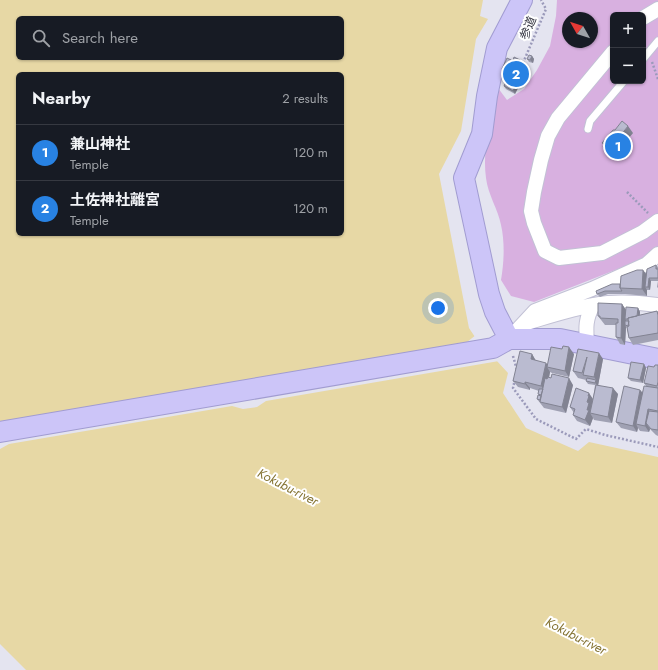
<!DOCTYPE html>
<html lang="en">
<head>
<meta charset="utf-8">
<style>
  :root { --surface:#171b24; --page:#20242c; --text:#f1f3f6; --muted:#9ea1a6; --line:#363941; --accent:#2882e3 }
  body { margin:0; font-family:Jost,"Noto Sans JP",sans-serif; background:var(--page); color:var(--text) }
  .controls { position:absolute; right:12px; top:12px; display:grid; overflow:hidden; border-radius:6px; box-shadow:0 1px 3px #0004 }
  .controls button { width:36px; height:36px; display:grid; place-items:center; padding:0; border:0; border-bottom:1px solid var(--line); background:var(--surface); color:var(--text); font:20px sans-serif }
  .compass { position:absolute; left:562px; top:12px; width:36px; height:36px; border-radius:50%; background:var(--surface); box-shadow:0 1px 3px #0004; rotate:309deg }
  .you { position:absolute; left:438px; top:308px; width:14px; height:14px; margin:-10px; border:3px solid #fff; border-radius:50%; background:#1a73e8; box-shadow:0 0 0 6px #1a73e833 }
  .badge { display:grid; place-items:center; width:26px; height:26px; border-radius:50%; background:var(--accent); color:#fff; font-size:13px; font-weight:700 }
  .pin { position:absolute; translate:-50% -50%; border:2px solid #fff; box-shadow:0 1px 4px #0006 }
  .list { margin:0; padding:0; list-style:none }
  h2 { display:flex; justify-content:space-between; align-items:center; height:52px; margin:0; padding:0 16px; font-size:17px }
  h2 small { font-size:13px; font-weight:400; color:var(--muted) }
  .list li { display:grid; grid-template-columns:26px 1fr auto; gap:12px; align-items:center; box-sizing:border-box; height:56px; padding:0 16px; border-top:1px solid var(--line) }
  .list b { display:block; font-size:15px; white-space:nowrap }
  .list p { margin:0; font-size:13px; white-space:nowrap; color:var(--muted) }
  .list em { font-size:13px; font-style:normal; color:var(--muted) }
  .icon { flex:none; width:22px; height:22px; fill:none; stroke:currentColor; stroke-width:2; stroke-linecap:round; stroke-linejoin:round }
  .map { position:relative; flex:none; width:658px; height:670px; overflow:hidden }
  .search { position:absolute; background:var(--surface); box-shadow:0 1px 3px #0004; left:16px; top:16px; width:328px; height:44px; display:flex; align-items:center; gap:10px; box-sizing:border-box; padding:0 14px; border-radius:6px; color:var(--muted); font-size:15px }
  .panel { position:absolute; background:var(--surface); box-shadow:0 1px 3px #0004; left:16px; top:72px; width:328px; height:164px; border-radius:6px }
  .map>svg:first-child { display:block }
</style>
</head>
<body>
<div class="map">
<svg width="658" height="670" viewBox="0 0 658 670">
  <rect width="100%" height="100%" fill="#e4e4f0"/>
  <path fill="#d8b0e0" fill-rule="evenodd" d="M557 0H658V256L638 261 534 302 511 296 501 280C504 263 505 242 501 225 498 209 488 195 486 178 482 150 491 113 495 84L507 100 524 89 537 70 550 46 556 16ZM613 15H643V81H613ZM568 18H592V42H568Z"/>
  <path fill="#e7d8a5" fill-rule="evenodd" d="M0 0H483L480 16 488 19 476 39 461 131 439 174 469 328 475 337 508 373 503 393 526 428 578 451 589 442 658 457V670H26L0 644ZM18 18H342V58H18ZM18 74H342V234H18Z"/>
  <path fill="#e4e4f0" d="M476 335 499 361 266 401 257 407 243 409 232 406 9 444 0 449V423L457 345 467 342Z"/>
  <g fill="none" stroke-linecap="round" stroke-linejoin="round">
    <defs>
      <path id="lane" d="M643 59 658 41
        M588 129 590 121 624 81"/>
      <path id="street" d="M643 18 658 9
        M613 52 558 118 548 136 541 160 534 192 531 211 534 223 545 251 559 258 602 253 643 232 658 221
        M526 323C553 315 580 306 608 303 625 302 642 303 658 305
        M509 339 535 311 592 289 647 264 658 254
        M587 344C586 328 585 320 593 305"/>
      <path id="secondary" d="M509 339 495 312 489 294 464 178 482 134 487 96 497 48 522 0
        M0 432 493 348 509 339H560L658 359"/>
    </defs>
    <use href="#lane" stroke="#c2c1d5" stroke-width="9"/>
    <use href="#street" stroke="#c2c1d5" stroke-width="16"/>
    <use href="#secondary" stroke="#a19cd1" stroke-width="22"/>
    <path stroke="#9b9aba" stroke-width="2.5" stroke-dasharray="2 2" stroke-linecap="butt" d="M652 62 658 79
      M523 63 546 9 541 0
      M627 192 648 213
      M513 356 517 370
      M515 379 513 388 536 419 576 439 586 429 605 435 658 447"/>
    <use href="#lane" stroke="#fff" stroke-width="7"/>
    <use href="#street" stroke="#fff" stroke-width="14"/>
    <use href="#secondary" stroke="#ccc5f8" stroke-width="20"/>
  </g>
  <path fill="#a0a1b3" d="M532 56 534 59 533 63 529 62 527 59Z
    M520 60 528 72 523 82 519 80 518 82 519 84 518 85 519 86 515 94 506 89 504 86 510 77 507 76 502 69 513 61Z
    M633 133 626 141 628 144 626 147 627 149 619 159 618 157 616 160 607 153 603 147 604 145 602 143Z
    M656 265 658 267V288L657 287 658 281H651L650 290H647V296L625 294H608L600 297 597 294 620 284 647 274Z
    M622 304 626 310 638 308 640 312V315L657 311 658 312V340L633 345 629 338 627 328 626 327 625 345 620 344 616 337V325H605L598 316Z
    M532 354 536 361 548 365 574 354 569 377 552 373 550 372 549 378 573 385 566 413 544 408 537 399 539 395 538 394 539 391 530 388V390L518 387 513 381Z
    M603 359 598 385 618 394 612 423 594 420 593 418 590 426 577 421 573 415 574 413 570 407 593 399 595 385 588 384 586 381V380L578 378 573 371Z
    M644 364 646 368 643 383 631 381 628 378Z
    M658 365V436L656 435 650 429 649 432 640 431 638 428 637 432 621 428 616 422 640 390 642 392 646 386 644 383 654 367Z"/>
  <path fill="#828392" d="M532 56 534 59 533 63 530 60Z
    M520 60 528 72 523 82 519 76V64Z
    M514 74 519 80 518 82 519 84 518 85 519 86 515 94 513 91 516 81 513 77Z
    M628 126 633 133 626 141 628 144 626 147 627 149 619 159 615 152 621 135Z
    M613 151 618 157 616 160 611 154Z
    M643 270 648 276 645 287 647 290V296L642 289Z
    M649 278 651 281 650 290 648 287Z
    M622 304 626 310 625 319 626 320V325H625L626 327 625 345 621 338Z
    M638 308 640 312 639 322 637 319Z
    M569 347 574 354 569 377 565 371Z
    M599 353 603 359 598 386 595 383 596 380 594 377Z
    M532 354 536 361 531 359Z
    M546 363 550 367H547L550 372 546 392 541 386Z
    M644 364 646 368 643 383 640 380Z
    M569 378 573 385 566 413 562 407Z
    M525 382 530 388V390L525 384Z
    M613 388 618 394 612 423 608 417Z
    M640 390 645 396 636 424 638 428 637 432 633 426Z
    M589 393 593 399 590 413 593 418 590 426 585 420 588 396Z
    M648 409 652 416 646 423 650 429 649 432 645 426Z"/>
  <path fill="#babbd0" stroke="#828392" d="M529 55 532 56 530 60 527 59Z
    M514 57 520 60 519 64 524 66 519 76 514 74 513 77 508 75 509 73 502 69 507 58 513 61Z
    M509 77 517 81 515 83H517L513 91 504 86Z
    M622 121 628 126 621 135 624 137 621 141 623 142 615 152 613 151 611 154 603 147 605 144 602 143 613 130H615Z
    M656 265V269H658V278H649L648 287H645L647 269Z
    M637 270H643L642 289 620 288 621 276Z
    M612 284H620V288L622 291H605L597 294 596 291Z
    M598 303 622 304 621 338 616 337V323H618V319L600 318V316H598Z
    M626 307 638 308 637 316 628 318V319H625Z
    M657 311 658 315V333L629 338 627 327 629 326 628 318Z
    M625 321H629L628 326 625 325Z
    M563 346 569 347 565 371 547 367 551 347 562 349Z
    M578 349 599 353 594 377 583 375 587 357 582 373 573 371Z
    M520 351 532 354 531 359 546 363 541 386 525 382V384L513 381Z
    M631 362 644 364 640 380 628 378Z
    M655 365H658V382L657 386 644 383 648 366 654 367Z
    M552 374 569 378 562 407 540 402 545 378 547 379 548 377 551 378Z
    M587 378 596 380 595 383 586 381Z
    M596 385 613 388 608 417 590 413Z
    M624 386 640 390 633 426 616 422Z
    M644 386 658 388V411L648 409 645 426 636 424Z
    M576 388 589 393 588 396H589L587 402 589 403 587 410H589L585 420 573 415 575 409 570 407Z
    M539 389H543L541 395 538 394Z
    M538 395 541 396 540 400 537 399Z
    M649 411 658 412V430L651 429 646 423Z"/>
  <g text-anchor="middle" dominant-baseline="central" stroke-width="4" stroke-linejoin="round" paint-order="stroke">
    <g font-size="12" fill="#343541" stroke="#fff">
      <text transform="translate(528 28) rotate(-68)">参道</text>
    </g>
    <g font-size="13" font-style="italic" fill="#847332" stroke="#fff">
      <text transform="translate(288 487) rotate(27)">Kokubu-river</text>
      <text transform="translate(576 636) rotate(27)">Kokubu-river</text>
    </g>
  </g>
</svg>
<div class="controls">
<button>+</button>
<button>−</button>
</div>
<svg class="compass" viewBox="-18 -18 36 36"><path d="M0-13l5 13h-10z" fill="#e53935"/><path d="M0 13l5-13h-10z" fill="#9ea1a6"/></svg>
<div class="you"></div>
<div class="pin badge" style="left:618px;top:146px">1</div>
<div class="pin badge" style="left:516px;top:74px">2</div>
<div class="search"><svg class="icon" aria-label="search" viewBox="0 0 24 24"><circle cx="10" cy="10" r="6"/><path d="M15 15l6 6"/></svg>Search here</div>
<section class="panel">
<h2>Nearby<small>2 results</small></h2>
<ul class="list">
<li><span class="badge">1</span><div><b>兼山神社</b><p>Temple</p></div><em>120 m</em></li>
<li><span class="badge">2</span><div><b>土佐神社離宮</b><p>Temple</p></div><em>120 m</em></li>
</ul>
</section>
</div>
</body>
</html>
